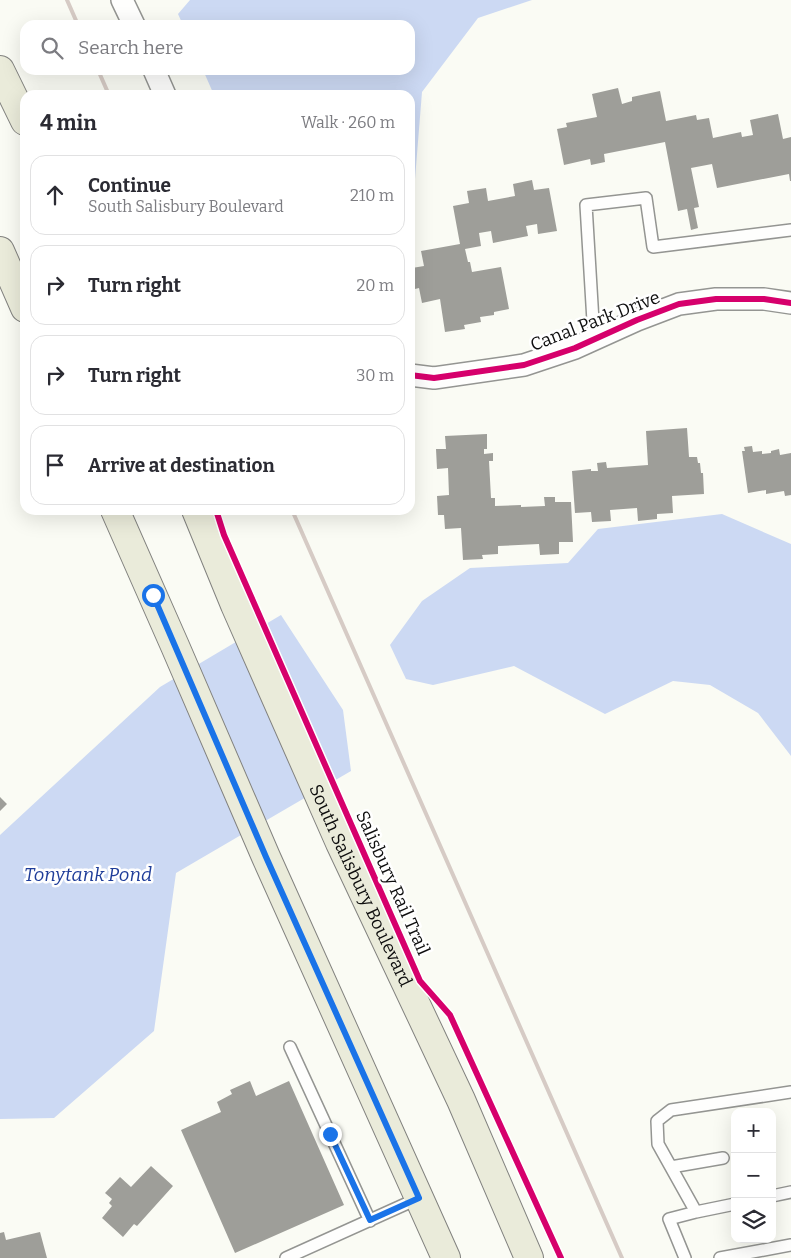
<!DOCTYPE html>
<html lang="en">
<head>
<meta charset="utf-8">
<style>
  :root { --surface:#fff; --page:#f7f7f7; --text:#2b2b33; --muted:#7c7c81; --line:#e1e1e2 }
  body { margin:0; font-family:Bitter,serif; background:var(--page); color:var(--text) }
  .controls { position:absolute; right:15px; bottom:15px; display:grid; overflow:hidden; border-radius:10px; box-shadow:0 5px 20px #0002 }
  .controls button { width:45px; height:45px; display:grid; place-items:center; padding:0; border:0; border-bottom:1px solid var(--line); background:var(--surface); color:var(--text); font:25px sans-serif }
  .stop { position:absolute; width:15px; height:15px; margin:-11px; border:4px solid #1a73e8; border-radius:50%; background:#fff }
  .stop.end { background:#1a73e8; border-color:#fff; box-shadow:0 1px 5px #0008 }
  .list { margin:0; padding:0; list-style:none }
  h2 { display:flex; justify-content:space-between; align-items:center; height:65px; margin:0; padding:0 20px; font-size:21px }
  h2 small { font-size:16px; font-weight:400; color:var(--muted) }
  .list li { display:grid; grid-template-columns:32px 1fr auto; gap:15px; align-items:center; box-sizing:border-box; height:80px; margin:0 10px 10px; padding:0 10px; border:1px solid var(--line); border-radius:15px }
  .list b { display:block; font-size:19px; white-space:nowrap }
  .list p { margin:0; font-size:16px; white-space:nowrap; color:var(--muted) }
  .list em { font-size:16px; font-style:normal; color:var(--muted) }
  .icon { flex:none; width:28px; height:28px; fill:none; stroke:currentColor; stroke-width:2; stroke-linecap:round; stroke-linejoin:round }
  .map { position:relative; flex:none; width:791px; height:1258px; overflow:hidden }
  .search { position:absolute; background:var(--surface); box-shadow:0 5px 20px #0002; left:20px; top:20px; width:395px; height:55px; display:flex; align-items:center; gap:12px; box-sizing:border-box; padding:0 18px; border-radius:15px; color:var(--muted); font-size:19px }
  .panel { position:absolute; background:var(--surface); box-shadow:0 5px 20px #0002; left:20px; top:90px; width:395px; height:425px; border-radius:15px }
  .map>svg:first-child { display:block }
</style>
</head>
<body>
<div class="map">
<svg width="791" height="1258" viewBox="0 0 791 1258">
  <rect width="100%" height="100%" fill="#fafbf4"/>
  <path fill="#ccd9f3" d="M190 0H532L478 18 422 92 415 179 410 191V95H214L203 70H410V25H183L178 14Z
    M722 514 791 544V756L758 713 710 685 673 681 605 714 514 666 433 685 406 679 390 645 422 601 470 568 568 563 598 529Z
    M281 615 343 710 351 771 176 873 154 1031 54 1118 0 1119V835L160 687Z"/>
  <path fill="#9e9e99" d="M618 88 622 104 632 101V97L660 91 666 121 696 115 697 120 709 118 713 138 741 132 742 137 753 135 750 120 778 114 783 139 791 137V181H790L789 174 717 188 712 164 691 168 699 207 694 208 698 228 691 230 687 209 678 211 665 142 604 154 605 162 591 165 590 159 564 165 557 129 567 127 566 123 597 117 592 94Z
    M532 180 534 190 549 188 557 231 538 234 537 224 526 226 528 236 493 243 491 231 479 233 481 246 465 249 468 262H470L472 272 501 267 509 309 494 312V315L480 317 481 322 464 325 465 329 445 332 440 299 422 303 419 288 415 289 412 268 424 266 421 251 460 244 453 206 469 203 467 191 486 188 488 201 515 196 513 184Z
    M687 428 689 457H697L698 463H700L701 473H703L704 494 672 496 673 513 657 514V519L638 521 637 508 610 510 611 521 592 522 591 512 575 513 572 471 591 469V471H598L597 463 606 462 607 468 648 465 646 431Z
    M487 434V449H484V454L493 453V461H489L491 498H495V506L521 505V507L545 506 544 497H555V502H571L573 542H559V554L540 555 539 544 498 546V554L482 555 483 559 463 560 461 528 445 529 444 515H438L437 496 449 495 448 468 437 469 436 449H446L445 436Z
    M752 446 753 452 762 451V454L771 453V451L779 449 780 455 791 453V495L785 496 784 491 766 494V490L748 493 742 451H745L744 447Z
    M0 797 7 804 0 811Z
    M250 1081 256 1096 289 1081 344 1205 235 1253 181 1130 221 1112 217 1102 232 1094 230 1090Z
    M151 1166 173 1186 137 1226 134 1224 123 1237 102 1218 112 1206 109 1203 112 1199 105 1193 120 1177 131 1187Z
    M4 1232 6 1240 40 1232 47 1258H0V1233Z"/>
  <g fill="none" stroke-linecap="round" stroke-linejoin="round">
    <defs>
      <path id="lane" d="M594 338 586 205 646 198 653 247 791 230
        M290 1047 370 1221
        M671 1167 723 1158
        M772 1196 791 1192
        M696 1212 658 1144 657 1121 671 1110 791 1092
        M286 1258 419 1198
        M685 1258 669 1219 696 1212 735 1204
        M720 1258 791 1245"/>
      <path id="street" d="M122 0 134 25
        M154 70 165 95
        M410 375 434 378 524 365 575 348 637 320 679 304 716 299H764L791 303"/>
      <g id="primary">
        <path d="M0 70 25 121"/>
        <path d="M0 251 25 308"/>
        <path d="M115 510 175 646 266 857 446 1258"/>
        <path id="s1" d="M196 510 235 605 340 843 461 1100 529 1258"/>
      </g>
    </defs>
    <use href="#lane" stroke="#949592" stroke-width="14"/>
    <use href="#street" stroke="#949592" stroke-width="24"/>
    <use href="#primary" stroke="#82827f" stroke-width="30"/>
    <use href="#lane" stroke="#fefefd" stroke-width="11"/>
    <use href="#street" stroke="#fefefd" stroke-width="21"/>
    <use href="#primary" stroke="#eaebda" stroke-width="28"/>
    <path stroke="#d6cbc5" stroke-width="4" d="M67 0 78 25
      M98 70 109 95
      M292 510 622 1258"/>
    <defs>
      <path id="cycleway" d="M410 375 434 378 524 365 575 348 637 320 679 304 716 299H764L791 303
        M216 510 224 535 420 981 450 1015 561 1258"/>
    </defs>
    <use href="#cycleway" stroke="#fff" stroke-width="9"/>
    <use href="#cycleway" stroke="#d6006c" stroke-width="6"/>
  </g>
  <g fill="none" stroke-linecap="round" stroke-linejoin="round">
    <path stroke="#1a73e8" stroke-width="6" d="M153 595 266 857 419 1198 370 1220 330 1134"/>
  </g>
  <g text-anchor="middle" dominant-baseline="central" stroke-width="5" stroke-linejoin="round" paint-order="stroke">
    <g font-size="18" fill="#0e0e0e" stroke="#fff">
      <text transform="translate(595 321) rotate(-21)">Canal Park Drive</text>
      <text transform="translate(393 883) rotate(66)">Salisbury Rail Trail</text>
      <text stroke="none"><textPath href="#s1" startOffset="410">South Salisbury Boulevard</textPath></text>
    </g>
    <g font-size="19" font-style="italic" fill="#1f3d99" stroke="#fff">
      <text x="88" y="874">Tonytank Pond</text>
    </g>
  </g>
</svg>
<div class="controls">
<button>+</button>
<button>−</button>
<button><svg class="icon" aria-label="layers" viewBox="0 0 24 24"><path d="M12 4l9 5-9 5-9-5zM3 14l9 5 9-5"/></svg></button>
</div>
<div class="stop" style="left:153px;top:595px"></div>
<div class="stop end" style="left:330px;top:1134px"></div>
<div class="search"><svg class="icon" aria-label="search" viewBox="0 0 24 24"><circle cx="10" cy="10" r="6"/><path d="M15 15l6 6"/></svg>Search here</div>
<section class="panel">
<h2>4 min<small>Walk · 260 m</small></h2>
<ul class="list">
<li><svg class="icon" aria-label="ahead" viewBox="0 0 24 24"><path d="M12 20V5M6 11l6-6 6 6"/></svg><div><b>Continue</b><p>South Salisbury Boulevard</p></div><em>210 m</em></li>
<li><svg class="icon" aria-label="right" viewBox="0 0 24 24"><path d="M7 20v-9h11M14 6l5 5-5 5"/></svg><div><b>Turn right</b></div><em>20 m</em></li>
<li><svg class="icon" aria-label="right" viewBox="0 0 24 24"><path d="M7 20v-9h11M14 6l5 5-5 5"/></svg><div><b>Turn right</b></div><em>30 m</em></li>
<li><svg class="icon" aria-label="arrive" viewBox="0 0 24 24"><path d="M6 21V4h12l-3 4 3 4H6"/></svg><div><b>Arrive at destination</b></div></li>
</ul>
</section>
</div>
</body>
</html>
